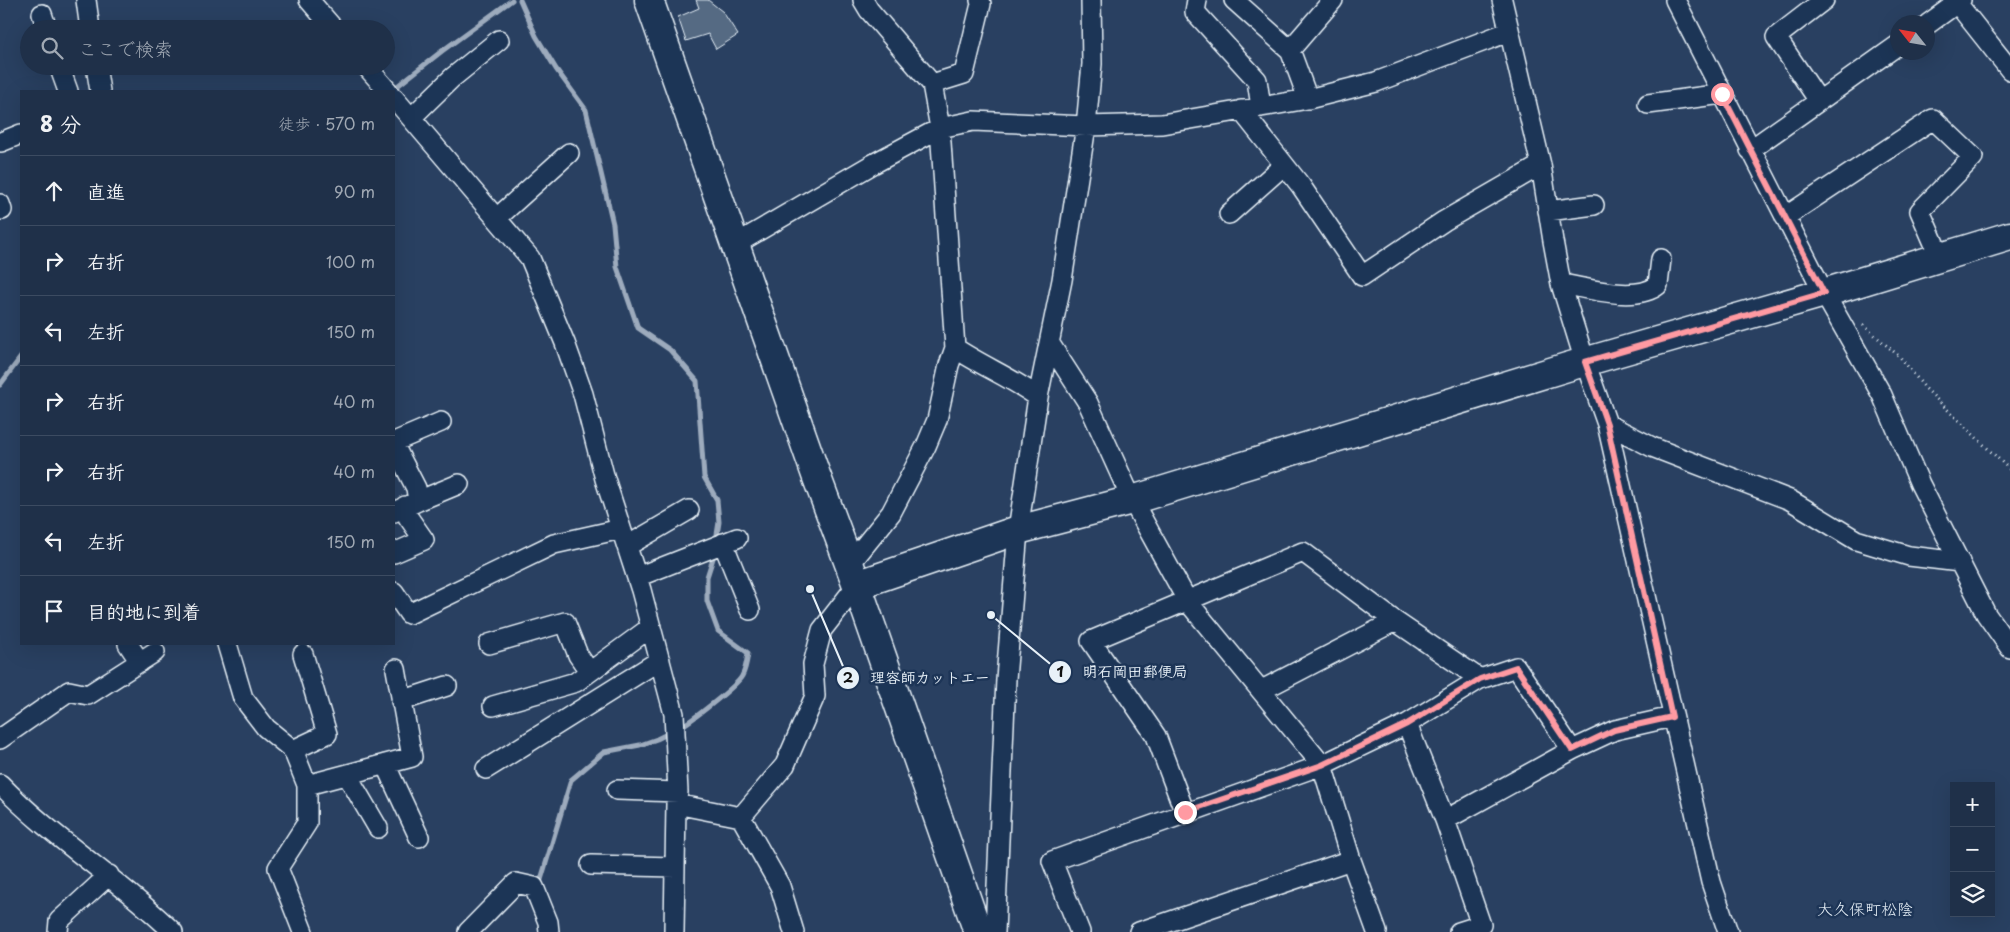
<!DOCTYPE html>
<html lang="ja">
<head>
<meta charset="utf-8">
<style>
  :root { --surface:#1f3049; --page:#273850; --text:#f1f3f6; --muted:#a1a9b4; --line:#3c4b61 }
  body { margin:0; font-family:"Playpen Sans","Klee One",sans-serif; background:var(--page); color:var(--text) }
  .controls { position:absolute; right:15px; bottom:15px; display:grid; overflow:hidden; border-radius:0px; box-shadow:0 5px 20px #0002 }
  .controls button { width:45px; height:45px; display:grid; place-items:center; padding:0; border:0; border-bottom:1px solid var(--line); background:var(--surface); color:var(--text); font:25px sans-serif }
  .compass { position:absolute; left:1890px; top:15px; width:45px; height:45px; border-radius:50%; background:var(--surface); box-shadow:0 5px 20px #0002; rotate:301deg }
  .stop { position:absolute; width:15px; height:15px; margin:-11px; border:4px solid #ff9aa2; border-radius:50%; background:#fff }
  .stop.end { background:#ff9aa2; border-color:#fff; box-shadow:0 1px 5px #0008 }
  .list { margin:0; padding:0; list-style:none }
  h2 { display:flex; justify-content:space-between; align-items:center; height:65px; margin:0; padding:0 20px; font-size:21px }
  h2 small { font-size:16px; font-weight:400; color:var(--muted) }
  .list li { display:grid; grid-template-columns:32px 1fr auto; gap:15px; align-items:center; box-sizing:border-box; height:70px; padding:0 20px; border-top:1px solid var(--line) }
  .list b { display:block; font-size:19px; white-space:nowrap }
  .list em { font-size:16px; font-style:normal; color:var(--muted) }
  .icon { flex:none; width:28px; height:28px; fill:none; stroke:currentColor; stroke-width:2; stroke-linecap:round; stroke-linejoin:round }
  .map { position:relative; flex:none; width:2010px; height:932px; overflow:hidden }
  .search { position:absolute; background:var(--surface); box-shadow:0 5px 20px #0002; left:20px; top:20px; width:375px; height:55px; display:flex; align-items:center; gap:12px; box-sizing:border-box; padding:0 18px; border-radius:28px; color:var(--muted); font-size:19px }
  .panel { position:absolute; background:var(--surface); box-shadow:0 5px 20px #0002; left:20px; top:90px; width:375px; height:555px; border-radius:0px }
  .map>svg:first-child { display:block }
</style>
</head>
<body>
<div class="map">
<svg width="2010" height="932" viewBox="0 0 2010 932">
  <rect width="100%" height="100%" fill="#294061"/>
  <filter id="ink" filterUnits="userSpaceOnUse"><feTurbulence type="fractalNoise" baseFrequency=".02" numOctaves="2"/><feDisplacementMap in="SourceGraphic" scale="10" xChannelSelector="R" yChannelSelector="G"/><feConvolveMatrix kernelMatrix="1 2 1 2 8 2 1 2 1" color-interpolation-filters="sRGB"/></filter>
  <g filter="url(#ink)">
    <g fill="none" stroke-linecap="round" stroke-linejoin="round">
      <path stroke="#9dabbd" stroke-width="5" d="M520 0 536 36 556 69 586 110 613 224 617 267 638 328 670 350 697 381 704 477 717 500 719 522 716 541
        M391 91 442 51 512 0
        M0 385 21 357
        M679 728C691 721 737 686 742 676 746 669 747 660 748 653L718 631 707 601V577L715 552
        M542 888 540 883 571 780 604 752 640 745 657 739 671 732"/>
    </g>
    <path fill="#556a83" stroke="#e8f1f8" d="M696 0H708L723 12 738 35 716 49 708 34 686 41 678 17 699 8Z"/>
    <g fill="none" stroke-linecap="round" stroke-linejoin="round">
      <defs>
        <path id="street" d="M86 0 90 29
          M309 0 334 29
          M1197 0 1195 12 1257 80 1261 107
          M1234 0 1290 50 1333 0
          M1502 0 1541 165 1553 241 1561 284 1585 362 1607 424 1711 882 1728 932
          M1675 0 1824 293 1882 395 1920 484 1986 614 2010 648
          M1957 3 2010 70
          M42 14 47 29
          M1928 24 1961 0
          M1290 50 1308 99
          M59 66 68 91
          M96 66 100 91
          M366 66 388 91
          M932 84 964 74 981 4 980 0
          M394 98 530 258 565 343 583 394 605 479 641 590 674 714 678 792 676 804 674 932
          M1819 101 1776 37 1824 0
          M1648 104 1722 94
          M1241 110 1301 186 1362 276 1444 221 1541 165
          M411 118 452 78 499 40
          M1 142 21 134
          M1750 150 1898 45
          M0 204 2 210
          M1548 211 1594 205
          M1229 214 1284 165
          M1785 217 1933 119 1973 157 1920 211 1940 257
          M497 218 569 153
          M736 244 873 164 940 128 973 121 1086 126 1162 124 1261 107 1308 99 1376 82 1508 32
          M1561 284C1588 288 1636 303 1658 285L1661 259
          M1050 344 1088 403 1132 500 1188 602 1322 765 1351 860 1377 932
          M955 348C982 366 1012 378 1038 397
          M1607 424 1652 447 1790 500 1856 540 1909 556 1960 562
          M394 442 441 422
          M394 445 416 488 418 501 394 512
          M418 501 459 484
          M723 543 750 610
          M627 546 689 510
          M394 553 424 540 408 517 405 506
          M849 565 891 513 926 446 937 420 949 365 955 348 940 128 932 84 869 10 863 0
          M637 577 737 538
          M394 592 409 614 554 544 621 529
          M128 644 140 662
          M227 644 243 698 266 728 293 750 307 785V823L278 868 303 932
          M489 644 565 622 578 655 589 671
          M1262 690 1395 621
          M401 701 447 686
          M493 706 576 682 651 627
          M1407 724 1445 820
          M0 739 69 691 88 695 155 652
          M293 750 327 734 303 654
          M1572 750 1615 730 1672 717
          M385 764 419 837
          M486 769 660 660
          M347 775 378 828
          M0 784C53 839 119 879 173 932
          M307 785 412 757 396 669
          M617 790 678 792
          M676 804 741 817 785 765 815 696 813 664 822 630 857 585
          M1185 813 1156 736 1091 641 1303 552 1395 621 1480 679 1516 667 1572 750 1445 820 1481 925 1459 932
          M741 817 780 886 794 932
          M591 865 675 867
          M58 932 59 921 109 875
          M468 932 516 883 534 887 548 922 549 932
          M995 932 1006 679 1018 530 1038 397 1062 280 1086 126 1092 64 1091 0
          M1080 932 1052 861 1322 765 1407 724 1480 679
          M1139 932 1351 860"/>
        <path id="secondary" d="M649 0 816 475 857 585 978 932
          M857 585 1018 530 1132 500 1567 367 1824 293 2010 236"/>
      </defs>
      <use href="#street" stroke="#e8f1f8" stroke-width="22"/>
      <use href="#secondary" stroke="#e8f1f8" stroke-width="31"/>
      <path stroke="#e8f1f8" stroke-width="3" stroke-dasharray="1 4" stroke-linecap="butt" d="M1863 325 1900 357 1925 388 2010 470"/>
      <use href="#street" stroke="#1d3557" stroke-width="19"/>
      <use href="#secondary" stroke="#1d3557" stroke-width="28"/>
    </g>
  </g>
  <g fill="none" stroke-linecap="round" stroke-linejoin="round" filter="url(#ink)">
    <path stroke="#ff9aa2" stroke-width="6" d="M1185 812 1322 765 1407 724 1480 679 1516 667 1572 750 1614 730 1672 717 1607 424 1585 362 1824 293 1722 94"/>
  </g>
  <g text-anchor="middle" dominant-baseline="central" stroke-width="5" stroke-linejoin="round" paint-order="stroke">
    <g font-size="16" fill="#e8f1f8" stroke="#1d3557">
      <text x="1865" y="908">大久保町松陰</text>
    </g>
  </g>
  <path fill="none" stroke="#e8f1f8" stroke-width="2" d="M991 615L1060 672M810 589L848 678"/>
  <g fill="#e8f1f8" stroke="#1d3557" stroke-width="2">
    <circle cx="991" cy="615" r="5"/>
    <circle cx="810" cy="589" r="5"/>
    <circle cx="1060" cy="672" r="12"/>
    <circle cx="848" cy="678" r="12"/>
  </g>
  <g font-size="15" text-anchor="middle" font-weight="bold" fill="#111">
    <text x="1060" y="677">1</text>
    <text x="848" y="683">2</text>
  </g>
  <g font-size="15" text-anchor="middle" font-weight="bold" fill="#e8f1f8" stroke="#1d3557" stroke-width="5" stroke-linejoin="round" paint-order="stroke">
    <text x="1135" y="677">明石岡田郵便局</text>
    <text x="930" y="683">理容師カットエー</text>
  </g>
</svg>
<div class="controls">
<button>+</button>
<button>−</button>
<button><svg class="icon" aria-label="layers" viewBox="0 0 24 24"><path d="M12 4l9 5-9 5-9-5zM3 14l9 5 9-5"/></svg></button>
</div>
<svg class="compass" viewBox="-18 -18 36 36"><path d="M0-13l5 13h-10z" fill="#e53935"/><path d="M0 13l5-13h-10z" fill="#a1a9b4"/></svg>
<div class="stop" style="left:1722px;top:94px"></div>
<div class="stop end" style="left:1185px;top:812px"></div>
<div class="search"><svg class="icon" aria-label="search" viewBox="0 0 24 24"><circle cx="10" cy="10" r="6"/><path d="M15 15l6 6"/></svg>ここで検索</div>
<section class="panel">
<h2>8 分<small>徒歩 · 570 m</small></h2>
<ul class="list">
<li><svg class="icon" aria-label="ahead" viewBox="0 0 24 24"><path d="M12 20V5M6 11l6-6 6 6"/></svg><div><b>直進</b></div><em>90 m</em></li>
<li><svg class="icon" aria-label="right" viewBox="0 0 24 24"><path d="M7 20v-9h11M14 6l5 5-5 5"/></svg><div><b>右折</b></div><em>100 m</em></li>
<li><svg class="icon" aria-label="left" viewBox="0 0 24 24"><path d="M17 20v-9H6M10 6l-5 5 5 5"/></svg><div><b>左折</b></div><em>150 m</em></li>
<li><svg class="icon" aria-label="right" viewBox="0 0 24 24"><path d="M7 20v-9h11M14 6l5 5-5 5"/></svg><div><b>右折</b></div><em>40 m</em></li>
<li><svg class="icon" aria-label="right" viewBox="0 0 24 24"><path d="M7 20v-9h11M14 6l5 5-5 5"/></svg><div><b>右折</b></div><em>40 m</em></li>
<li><svg class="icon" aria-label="left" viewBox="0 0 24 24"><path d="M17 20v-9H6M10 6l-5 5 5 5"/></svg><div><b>左折</b></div><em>150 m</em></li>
<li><svg class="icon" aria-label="arrive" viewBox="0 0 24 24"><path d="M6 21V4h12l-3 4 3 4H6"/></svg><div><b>目的地に到着</b></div></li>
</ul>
</section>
</div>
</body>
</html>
